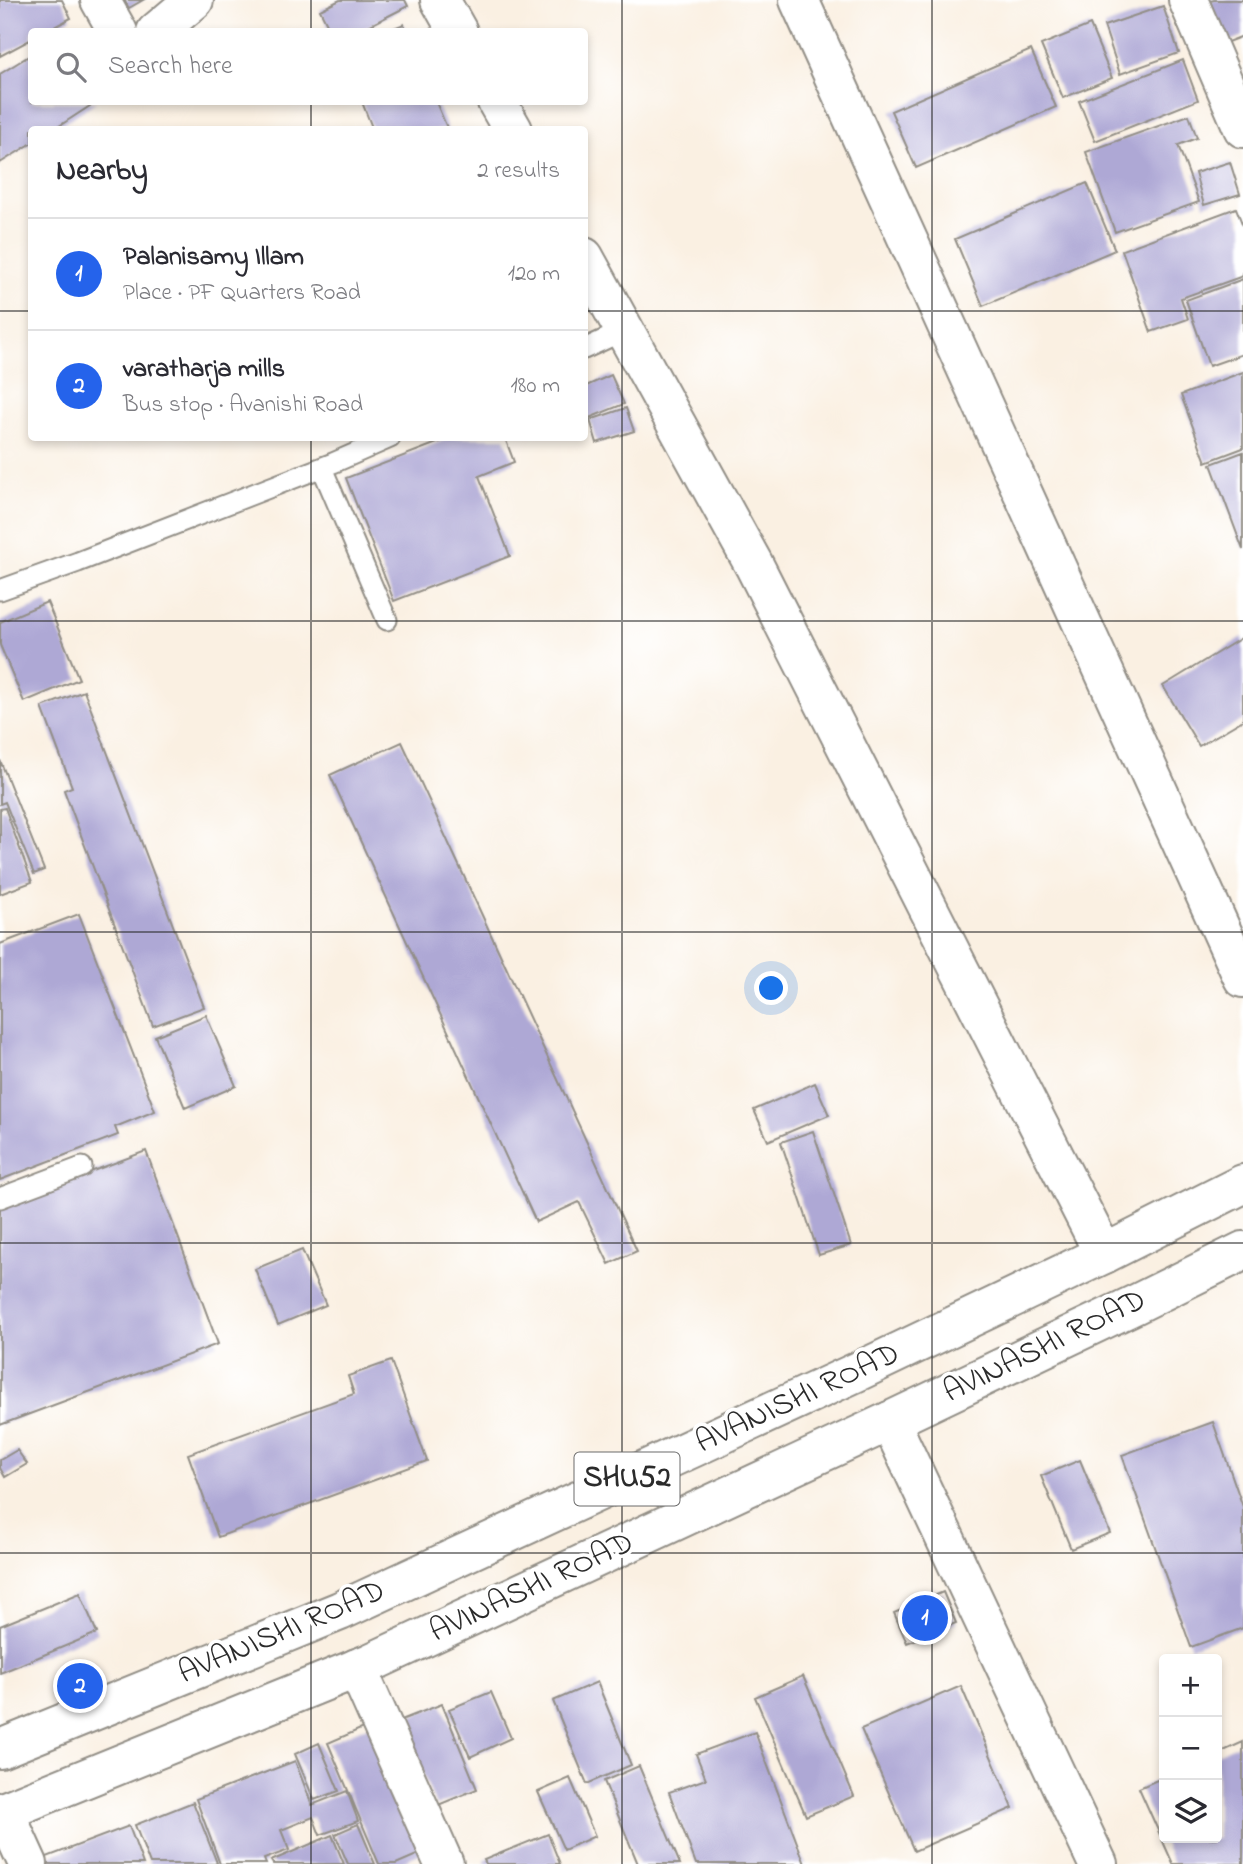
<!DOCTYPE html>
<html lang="en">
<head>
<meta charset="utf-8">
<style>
  :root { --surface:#fff; --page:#f7f7f7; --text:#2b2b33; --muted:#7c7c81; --line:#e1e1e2; --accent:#2563eb }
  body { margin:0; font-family:"Indie Flower",sans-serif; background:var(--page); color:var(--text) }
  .controls { position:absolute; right:21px; bottom:21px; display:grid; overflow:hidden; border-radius:7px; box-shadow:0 4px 10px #0003 }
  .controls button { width:63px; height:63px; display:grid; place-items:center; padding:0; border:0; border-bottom:2px solid var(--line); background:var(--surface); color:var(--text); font:35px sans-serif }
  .you { position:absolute; left:772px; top:989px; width:24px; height:24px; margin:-18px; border:5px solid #fff; border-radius:50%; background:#1a73e8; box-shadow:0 0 0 10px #1a73e833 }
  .badge { display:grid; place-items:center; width:46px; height:46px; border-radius:50%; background:var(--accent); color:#fff; font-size:23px; font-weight:700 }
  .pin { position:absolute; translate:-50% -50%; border:4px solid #fff; box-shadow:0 2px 7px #0006 }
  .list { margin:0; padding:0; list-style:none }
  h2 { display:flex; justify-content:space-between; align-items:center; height:91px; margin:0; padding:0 28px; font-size:30px }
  h2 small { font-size:23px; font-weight:400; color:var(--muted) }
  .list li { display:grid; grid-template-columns:46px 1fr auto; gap:21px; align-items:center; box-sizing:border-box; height:112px; padding:0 28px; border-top:2px solid var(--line) }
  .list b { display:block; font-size:26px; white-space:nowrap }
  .list p { margin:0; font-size:23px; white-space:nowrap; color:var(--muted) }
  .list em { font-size:23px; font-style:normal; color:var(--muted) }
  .icon { flex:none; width:38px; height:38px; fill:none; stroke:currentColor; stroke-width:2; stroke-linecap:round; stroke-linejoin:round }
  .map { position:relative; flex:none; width:1243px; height:1864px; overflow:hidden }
  .search { position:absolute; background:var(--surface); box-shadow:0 4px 10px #0003; left:28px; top:28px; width:560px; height:77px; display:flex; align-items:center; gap:18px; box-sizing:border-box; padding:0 24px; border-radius:7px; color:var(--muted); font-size:26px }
  .panel { position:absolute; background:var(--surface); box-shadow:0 4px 10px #0003; left:28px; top:126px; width:560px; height:315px; border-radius:7px }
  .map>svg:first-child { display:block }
</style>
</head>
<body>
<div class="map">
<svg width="1243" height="1864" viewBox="0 0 1243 1864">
  <rect width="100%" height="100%" fill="#fff"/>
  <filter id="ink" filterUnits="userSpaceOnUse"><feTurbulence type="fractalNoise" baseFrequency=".0143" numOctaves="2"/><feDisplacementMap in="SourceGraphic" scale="14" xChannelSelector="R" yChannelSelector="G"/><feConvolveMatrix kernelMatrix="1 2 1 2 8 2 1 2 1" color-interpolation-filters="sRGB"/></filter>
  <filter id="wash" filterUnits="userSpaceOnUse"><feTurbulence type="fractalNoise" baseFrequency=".00686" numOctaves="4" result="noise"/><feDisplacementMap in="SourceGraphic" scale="28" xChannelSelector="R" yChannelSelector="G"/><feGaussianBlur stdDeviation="1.57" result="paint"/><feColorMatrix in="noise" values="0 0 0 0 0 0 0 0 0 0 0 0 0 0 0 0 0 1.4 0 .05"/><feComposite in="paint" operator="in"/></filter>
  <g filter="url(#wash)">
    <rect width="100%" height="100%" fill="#faf0e2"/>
    <g id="blocks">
      <path fill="#aea8d5" d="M0 0H62L71 18 45 32H32V39L0 56Z
        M124 0H143L129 8Z
        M340 0H405L408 6 357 32H331L320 10Z
        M1214 0H1243V36L1225 43 1210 1Z
        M1163 6 1179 53 1120 74 1104 26Z
        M404 24 407 32H386V31Z
        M1090 25 1112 78 1063 98 1041 45Z
        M1031 50 1056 107 916 168 891 111Z
        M32 54V102H96L53 130H32V143L0 163V74Z
        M1183 60 1198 100 1095 141 1079 101Z
        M362 102H436L448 130H373Z
        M1189 115 1197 138 1178 145 1199 202 1115 232 1086 152Z
        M1230 162 1240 194 1204 205 1195 173Z
        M1087 183 1115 250 983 306 955 239Z
        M1236 208 1243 226V276L1181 298 1188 319 1151 332 1122 250Z
        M1243 279V354L1209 366 1186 300Z
        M1243 372V448L1206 462 1181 395Z
        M611 375 624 404 584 420V387Z
        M626 408 634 431 597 443 590 420Z
        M450 438H505L514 462 479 476 510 556 394 601 346 478Z
        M1243 452V550L1211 464Z
        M47 602 79 679 24 702 0 645V622Z
        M1243 637V720L1199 746 1163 686Z
        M84 691 204 1007 153 1026 64 790 72 787 42 707Z
        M402 742 637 1251 609 1264 579 1202 536 1222 330 775Z
        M0 760 44 870 34 874 5 802 0 804Z
        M5 808 32 882 0 894V809Z
        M79 914 155 1111 115 1127 118 1135 0 1180V944Z
        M206 1015 236 1086 185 1108 155 1036Z
        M815 1083 829 1115 768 1141 754 1110Z
        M813 1131 851 1245 819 1255 781 1142Z
        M146 1151 218 1344 0 1425V1206Z
        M302 1250 326 1305 278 1325 255 1269Z
        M391 1361 427 1461 218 1537 188 1454 354 1394 348 1376Z
        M1213 1422 1243 1507V1628L1191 1647 1122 1455Z
        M17 1450 27 1464 5 1477 0 1468V1460Z
        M1080 1460 1110 1533 1071 1549 1041 1476Z
        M943 1592 956 1623 907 1643 894 1613Z
        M80 1593 97 1633 0 1673V1626Z
        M803 1676 854 1796 806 1816 755 1697Z
        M597 1682 631 1765 587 1784 553 1701Z
        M961 1686 1013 1808 914 1851 861 1729Z
        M491 1692 511 1738 470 1757 449 1709Z
        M442 1704 477 1789 436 1806 401 1720Z
        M372 1724 426 1851 396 1864H379L328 1743Z
        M755 1732 805 1864H696L669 1792 706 1779 696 1754Z
        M1243 1742V1864H1173L1139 1788 1164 1777V1838H1217V1754Z
        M319 1743 339 1791 314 1800 295 1754Z
        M295 1761 312 1805 347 1791 358 1821 320 1835 313 1817 281 1830 289 1850 264 1859 266 1864H220L196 1799Z
        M639 1766 680 1864H638L604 1781Z
        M570 1778 595 1836 564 1850 538 1792Z
        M193 1802 217 1863 215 1864H150L135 1825Z
        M358 1824 375 1864H348L335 1834Z
        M129 1826 143 1864H46L44 1858Z
        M548 1834 560 1864H486L484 1860Z
        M332 1835 344 1864H273L271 1861Z"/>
    </g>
  </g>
  <g filter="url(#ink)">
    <use href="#blocks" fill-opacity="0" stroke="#928e86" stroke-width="2"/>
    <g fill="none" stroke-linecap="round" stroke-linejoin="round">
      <defs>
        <path id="service" d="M584 349 625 330
          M322 468 387 620
          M0 590 78 562 333 463 390 438
          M0 1198 82 1167"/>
        <path id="minor" d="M100 0 118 32
          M440 0 458 32
          M799 0 1243 978
          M1188 0 1243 128
          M156 32 194 0
          M497 102 513 130
          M584 257 754 565 1104 1254
          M890 1421 1098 1864
          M357 1668 444 1864
          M4 1811 28 1864"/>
        <path id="primary" d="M0 1749 340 1611 859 1371 1104 1254 1243 1184
          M0 1813 370 1663 890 1421 1136 1304 1243 1251"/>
      </defs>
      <use href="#service" stroke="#928e86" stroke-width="23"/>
      <use href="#minor" stroke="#928e86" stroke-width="42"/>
      <use href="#primary" stroke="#928e86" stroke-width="42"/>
      <use href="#service" stroke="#fff" stroke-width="19"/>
      <use href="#minor" stroke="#fff" stroke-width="38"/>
      <use href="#primary" stroke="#fff" stroke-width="38"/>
    </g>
  </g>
  <path fill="none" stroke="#2b2b2b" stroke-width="2" stroke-opacity="0.55" d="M311 0V32M622 0V1864M932 0V1864M311 102V130M0 311H32M584 311H1243M311 438V1864M0 621H1243M0 932H1243M0 1243H1243M0 1553H1243"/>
  <g text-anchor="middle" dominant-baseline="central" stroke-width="7" stroke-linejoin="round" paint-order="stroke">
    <rect fill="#fff" stroke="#6b6b6b" stroke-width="2" x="574.5" y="1452.5" width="105" height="53" rx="5"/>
    <g font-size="30" font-weight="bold" fill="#2b2b2b">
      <text x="627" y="1479">SHU52</text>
    </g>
    <g font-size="32" fill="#2b2b2b" stroke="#fff">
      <text transform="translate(1045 1347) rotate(-26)">AVINASHI ROAD</text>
      <text transform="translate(798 1399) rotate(-25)">AVANISHI ROAD</text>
      <text transform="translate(532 1588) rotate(-25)">AVINASHI ROAD</text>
      <text transform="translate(282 1633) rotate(-23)">AVANISHI ROAD</text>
    </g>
  </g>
</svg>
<div class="controls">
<button>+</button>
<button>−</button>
<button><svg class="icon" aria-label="layers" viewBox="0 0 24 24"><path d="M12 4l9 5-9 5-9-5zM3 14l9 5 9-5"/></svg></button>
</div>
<div class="you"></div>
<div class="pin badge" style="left:925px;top:1618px">1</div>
<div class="pin badge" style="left:80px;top:1686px">2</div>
<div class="search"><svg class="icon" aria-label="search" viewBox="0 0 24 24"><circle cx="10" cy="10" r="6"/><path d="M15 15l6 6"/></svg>Search here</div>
<section class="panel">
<h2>Nearby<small>2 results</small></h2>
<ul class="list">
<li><span class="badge">1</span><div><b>Palanisamy Illam</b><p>Place · PF Quarters Road</p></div><em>120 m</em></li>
<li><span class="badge">2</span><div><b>varatharja mills</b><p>Bus stop · Avanishi Road</p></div><em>180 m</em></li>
</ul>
</section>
</div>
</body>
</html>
